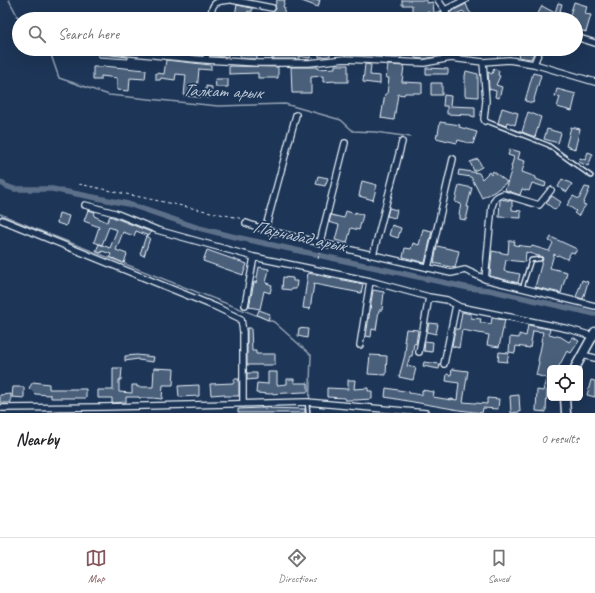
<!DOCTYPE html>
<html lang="en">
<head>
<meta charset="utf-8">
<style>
  :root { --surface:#fff; --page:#f6f6f6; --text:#202124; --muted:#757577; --line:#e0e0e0; --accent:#84575d }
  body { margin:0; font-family:Caveat,sans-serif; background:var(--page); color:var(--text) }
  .controls { position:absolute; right:12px; bottom:12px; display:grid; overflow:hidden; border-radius:6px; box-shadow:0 4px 16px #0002 }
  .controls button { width:36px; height:36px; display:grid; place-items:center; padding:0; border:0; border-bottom:1px solid var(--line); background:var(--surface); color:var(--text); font:20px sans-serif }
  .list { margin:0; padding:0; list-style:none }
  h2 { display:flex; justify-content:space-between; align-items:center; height:52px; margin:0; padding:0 16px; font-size:17px }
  h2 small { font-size:13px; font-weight:400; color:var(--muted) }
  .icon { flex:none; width:22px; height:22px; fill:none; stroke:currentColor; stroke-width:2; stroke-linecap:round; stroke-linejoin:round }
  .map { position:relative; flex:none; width:595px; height:413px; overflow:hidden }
  .search { position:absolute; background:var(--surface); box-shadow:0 4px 16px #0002; left:12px; right:12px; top:12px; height:44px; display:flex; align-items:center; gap:10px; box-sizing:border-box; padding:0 14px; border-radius:22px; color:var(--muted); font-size:15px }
  .sheet { height:124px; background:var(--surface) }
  nav { display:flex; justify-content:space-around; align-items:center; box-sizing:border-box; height:56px; border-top:1px solid var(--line); background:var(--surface); font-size:11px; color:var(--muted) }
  nav a { display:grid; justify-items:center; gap:2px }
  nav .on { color:var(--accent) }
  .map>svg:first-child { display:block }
</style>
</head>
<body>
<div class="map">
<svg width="595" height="413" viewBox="0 0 595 413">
  <rect width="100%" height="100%" fill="#1d3557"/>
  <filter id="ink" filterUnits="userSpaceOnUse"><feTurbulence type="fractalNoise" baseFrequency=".025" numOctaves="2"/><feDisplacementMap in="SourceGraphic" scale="8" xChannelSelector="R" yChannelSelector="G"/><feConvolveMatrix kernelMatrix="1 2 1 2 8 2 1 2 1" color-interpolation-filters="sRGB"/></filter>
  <g filter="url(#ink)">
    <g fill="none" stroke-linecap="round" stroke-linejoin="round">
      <path stroke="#95a4b5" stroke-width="1.5" d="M9 0 19 19
        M49 49 59 78 109 95 218 106 285 104 341 120 353 131 375 132 411 137
        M0 214 43 232 274 322 311 355 309 413"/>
      <path stroke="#5d7089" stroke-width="5.5" d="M0 182 6 186 14 189H52L128 204 199 228 231 236 469 288 489 290 595 314"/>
    </g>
    <path fill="#495e7a" stroke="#e8f1f8" d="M277 0H285L283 7 285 8 282 19 272 16 273 12 276 9 275 5Z
      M299 0H320L318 7Z
      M402 0H427V3L433 2 434 13 441 11 442 19H430L429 12 420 13V15H412V5H402Z
      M574 2 587 6 585 14 591 15 586 32 576 29V19H535L542 6 555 13 558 3 562 4 559 15 569 18Z
      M466 4 469 11 476 19H470L463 11 451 16 450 12Z
      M237 5 252 8V12L248 11 246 19H234Z
      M211 49H228V57L211 56Z
      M240 49H247V55H257V59L240 58Z
      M257 49H289V50H299L300 49 311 51 310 58 299 56V59H272V55L257 54Z
      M319 49H330V56L319 57Z
      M366 49H380V53L366 52Z
      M391 49H403L402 57 390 55Z
      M414 49H422V53L444 50V55L424 59 415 58Z
      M521 49H526L525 50 534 53 531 59 518 57Z
      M98 53 128 57V59L98 57Z
      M166 60 211 65V70L199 69 197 91 206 92V86L212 87 211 98 184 96 186 75 176 74 175 80 161 78 160 80H156V73L164 74Z
      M365 64 371 65 370 75 380 76V84L363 82Z
      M335 65H348V82H335V81L323 82V76L311 77V93H292L291 67H318V69L335 68Z
      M388 65 404 66 402 82 422 83V93H405L404 95 398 94 394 120 381 118 385 94H387L389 78H386Z
      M103 66 146 70 145 79 130 78 129 91 117 90V78L101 76V80H93V67H103Z
      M229 66 278 67V78H258V73L229 74Z
      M426 68 448 69V74H426Z
      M494 68 499 71 498 75 500 76 496 85 502 87 499 98 495 97 496 91 489 89 488 72 492 74Z
      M466 71 478 74V97L465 96V76Z
      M533 73 541 75 533 103 525 101Z
      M215 79H228V87H216Z
      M431 83H442V95H431Z
      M557 89 576 94 572 111 557 107 560 97 555 96Z
      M444 95 451 96 450 106 475 107V117L471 116V115L447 114V106H443Z
      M502 108 518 113 515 125 507 122 506 126 498 123Z
      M528 112 541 117 535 137 522 132Z
      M440 122 460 125 459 127 477 132 473 144 458 140 457 143 436 138 437 134H438Z
      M571 127 580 129 575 149 566 146Z
      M547 129 561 133 558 143 544 139Z
      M510 149 520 152 518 159 525 161 522 172 536 177V179L546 183 545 187 532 183 529 191 522 189 520 195 505 190 512 168 511 167 514 157 508 155Z
      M588 152 593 154 588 166 579 162 580 158 585 160Z
      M478 159 482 167 474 171 470 162Z
      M459 170 479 173 482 179 489 172 491 175 493 171 507 182 494 192 482 198 471 177 458 175Z
      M318 176 328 178 325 186 316 184Z
      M562 179 572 184 567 192 558 187Z
      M362 181 377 185 373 200 359 196Z
      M459 185 472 188 467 207H469L466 220 460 219V215L459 214 461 204 455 202Z
      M585 187 590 188 583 204 586 205 578 216 574 213 576 211 567 205 573 196 579 199Z
      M552 196 561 202 555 210 546 203Z
      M501 199 512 201V210L521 211V218L499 217 500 200Z
      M389 208 397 210 395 218 387 216Z
      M88 210 95 212 94 216 107 222 110 216 151 232 149 236 136 231 134 236 123 232 116 250 127 254 124 263 110 257 111 254 102 251 101 253 96 251 99 244 110 248 117 230 109 227 102 245 94 242 99 227 84 221Z
      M346 211 355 214V212L363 215 359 230 351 228 347 243 335 240 339 225 329 222 331 215 344 218Z
      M59 213 69 216 66 226 57 223Z
      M392 225 401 228 398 238 389 235Z
      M423 229 432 231 425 263 403 257 405 248 411 249 413 243 419 245Z
      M146 236 150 238 144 256 140 254Z
      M551 237 577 249 575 253 571 252 567 259 558 255 557 256 554 254 550 268 567 272 561 293 535 287 543 258 541 256H538L526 252 525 262 506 260 504 271 520 274 518 283 490 276 492 251 508 254 509 241H515L514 245 532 247V246L549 251 553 243 549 241Z
      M437 246 459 251 455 268 434 263Z
      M207 250 247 264 243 275 203 261Z
      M259 267 269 269 266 283 272 285 270 293 264 291 260 309 249 307 254 282 256 283Z
      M308 273 363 284 361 293 314 284 310 309 303 308Z
      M283 277 293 278V281H297L296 289H292V290L282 289Z
      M582 280 588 282 583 299 576 297Z
      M373 290 384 292 382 310H379L376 330 372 329 371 337 366 336Z
      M259 310 270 314 268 320 257 315Z
      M462 312 471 314V318L481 319 480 322 491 324 492 318 505 320 499 347 487 345 489 335 462 330 459 348 452 346 455 329H459Z
      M429 323 438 324 436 334 427 332Z
      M528 325 550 329 549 334 561 337 569 342 573 337 579 341 571 353 567 351 558 368H550V391L547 390 546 412 536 411 537 390 543 391 546 378 536 375 539 362 538 361 542 342 541 341 543 332 533 331 530 348 516 346 515 353 509 352 510 337 519 338V334L526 336Z
      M247 328H251L252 351H256V354H275V365H247Z
      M299 328 308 329 307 338 298 336Z
      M406 329 418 330 416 344 414 343 412 356H410L407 366 416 368 413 380 399 377 405 355 406 342H404Z
      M425 341 433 342 432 352 424 351Z
      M499 352 509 353 507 362 498 361Z
      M137 355 154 357 153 362 138 360V359L125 361V356Z
      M370 355 387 356 386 375 368 374Z
      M424 362 440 364 439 369 423 366Z
      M113 368H122L121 380H119V392L132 393V385H137V387H153L154 368 174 369 173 385H163L162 399 153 398H139V397H126V402L112 403V398H98V390H113Z
      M452 369 468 371 463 402 487 404V398L499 399 498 409 483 408 482 413 459 410 385 397 386 388 410 392 409 393 422 395V390L434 392 433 397 451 400V399L457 400 459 383 446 381 447 374 451 375Z
      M268 372H277V385L287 384V379H294V383H308V392H303L270 394 256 393 257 383 268 384Z
      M247 373H257V379L247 380Z
      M234 379H239V396H224V394L211 395 210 384 234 383Z
      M348 380H355L354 389 368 388V391H372V399L356 400H345V398L327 397V388L348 389Z
      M591 380 595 381V397L587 395Z
      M33 382 49 384V389H86V398H51V395L35 394 29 388Z
      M199 385V396L179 397 178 386Z
      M13 387H24V398L12 397Z
      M11 394V403H0V395Z
      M519 395 520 412 511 413 510 396Z
      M238 409 262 408 305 409V413H238Z"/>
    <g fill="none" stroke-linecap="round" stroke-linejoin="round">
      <defs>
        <path id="lane" d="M486 121 548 145 591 176
          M522 288 531 260 540 259
          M307 402 308 413"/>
        <path id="street" d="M232 0 272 8
          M438 0 445 10 448 19
          M445 10 465 0
          M210 19C212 3 214 1 230 0
          M576 37 595 43
          M451 49V58
          M101 50 206 60 258 63H309L345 59 424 63 451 58 483 62 509 60 534 64 595 82
          M206 60 207 49
          M483 62 486 101 484 119 485 121
          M534 64 540 49
          M85 205 115 213 157 230 254 257 370 281 429 297 447 300 460 307 569 329 592 336
          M2 220 216 307 241 319 243 332V404
          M246 223 265 230 451 273 465 270 485 279 595 306
          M265 230 296 115
          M320 242 345 143
          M373 255 402 142
          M428 268 453 159
          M485 279 492 206C495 198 495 197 503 194L539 205 551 190
          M245 305 254 257
          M360 345 370 281
          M419 352 429 297
          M582 355 595 358
          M444 364 456 305
          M0 408 104 407 307 402 426 413"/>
        <path id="secondary" d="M575 368 595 332
          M565 398 566 413"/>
      </defs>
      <use href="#lane" stroke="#e8f1f8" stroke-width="5.5"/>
      <use href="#street" stroke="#e8f1f8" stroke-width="8"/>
      <use href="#secondary" stroke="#e8f1f8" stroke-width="11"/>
      <path stroke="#e8f1f8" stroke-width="1" stroke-dasharray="3 3" stroke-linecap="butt" d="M79 184 239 218 241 219
        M318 259 320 248"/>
      <use href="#lane" stroke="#1d3557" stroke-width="2.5"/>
      <use href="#street" stroke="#1d3557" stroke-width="5.5"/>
      <use href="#secondary" stroke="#1d3557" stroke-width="8"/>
    </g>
  </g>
  <g text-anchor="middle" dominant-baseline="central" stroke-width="3.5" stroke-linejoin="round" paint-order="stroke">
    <g font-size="18" font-style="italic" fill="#b7c4d1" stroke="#1d3557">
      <text transform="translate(222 91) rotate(2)">Талкат арык</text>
      <text transform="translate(299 236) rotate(12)">Парнабад арык</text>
    </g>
  </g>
</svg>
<div class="controls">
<button><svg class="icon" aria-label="locate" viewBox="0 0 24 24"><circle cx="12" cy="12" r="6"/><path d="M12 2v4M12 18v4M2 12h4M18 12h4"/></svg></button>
</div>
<div class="search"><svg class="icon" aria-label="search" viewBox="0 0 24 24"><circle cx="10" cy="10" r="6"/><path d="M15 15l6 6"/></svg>Search here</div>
</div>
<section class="sheet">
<h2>Nearby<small>0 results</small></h2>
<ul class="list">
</ul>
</section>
<nav>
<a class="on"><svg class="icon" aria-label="map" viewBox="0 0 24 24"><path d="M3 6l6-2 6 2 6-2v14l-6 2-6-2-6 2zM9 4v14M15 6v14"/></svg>Map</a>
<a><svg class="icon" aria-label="directions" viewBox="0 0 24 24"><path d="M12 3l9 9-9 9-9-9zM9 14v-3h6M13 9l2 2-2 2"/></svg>Directions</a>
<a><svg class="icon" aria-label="saved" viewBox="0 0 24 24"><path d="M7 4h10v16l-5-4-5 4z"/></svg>Saved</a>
</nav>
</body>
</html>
